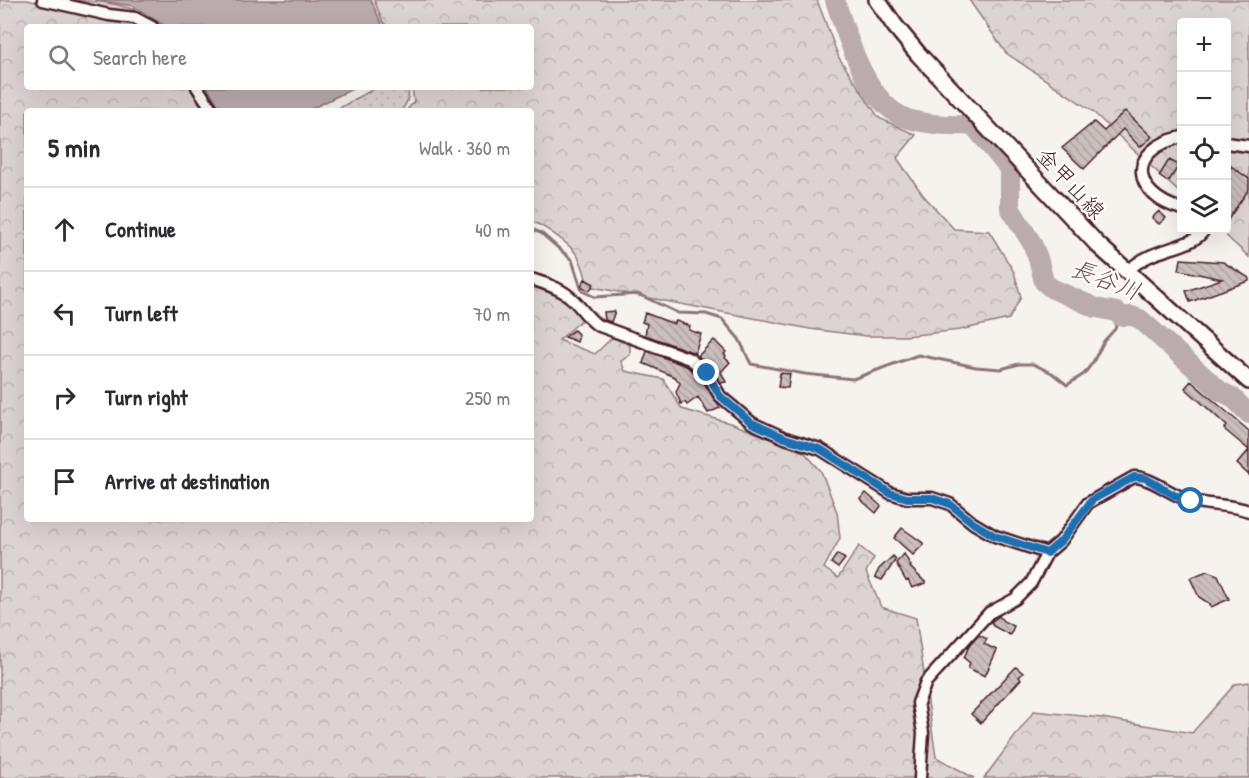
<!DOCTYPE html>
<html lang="en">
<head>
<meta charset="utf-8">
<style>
  :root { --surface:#fff; --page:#f2f2f3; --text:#2b2b33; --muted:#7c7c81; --line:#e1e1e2 }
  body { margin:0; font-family:"Patrick Hand","Klee One",sans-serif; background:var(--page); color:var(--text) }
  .controls { position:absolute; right:18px; top:18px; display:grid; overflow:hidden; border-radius:6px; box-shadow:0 6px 24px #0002 }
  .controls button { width:54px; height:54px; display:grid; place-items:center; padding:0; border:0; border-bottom:2px solid var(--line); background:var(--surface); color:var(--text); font:30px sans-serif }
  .stop { position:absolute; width:18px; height:18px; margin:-14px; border:4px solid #1f6fb2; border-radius:50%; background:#fff }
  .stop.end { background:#1f6fb2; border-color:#fff; box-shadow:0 2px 6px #0008 }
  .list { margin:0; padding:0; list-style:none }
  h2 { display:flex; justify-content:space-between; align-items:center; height:78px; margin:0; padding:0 24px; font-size:26px }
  h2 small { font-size:20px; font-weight:400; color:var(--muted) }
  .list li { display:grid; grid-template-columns:39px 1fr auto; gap:18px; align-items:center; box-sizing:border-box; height:84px; padding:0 24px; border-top:2px solid var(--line) }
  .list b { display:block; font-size:22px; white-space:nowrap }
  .list em { font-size:20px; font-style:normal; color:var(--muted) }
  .icon { flex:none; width:33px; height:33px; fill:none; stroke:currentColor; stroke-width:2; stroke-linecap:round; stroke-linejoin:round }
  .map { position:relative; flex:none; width:1249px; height:778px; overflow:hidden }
  .search { position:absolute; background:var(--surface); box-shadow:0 6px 24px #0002; left:24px; top:24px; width:510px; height:66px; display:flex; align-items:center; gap:15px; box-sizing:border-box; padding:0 21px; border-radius:6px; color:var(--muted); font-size:22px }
  .panel { position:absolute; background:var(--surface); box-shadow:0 6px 24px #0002; left:24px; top:108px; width:510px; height:414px; border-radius:6px }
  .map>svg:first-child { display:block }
</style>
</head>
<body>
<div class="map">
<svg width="1249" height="778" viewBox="0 0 1249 778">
  <defs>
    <pattern id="grass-dots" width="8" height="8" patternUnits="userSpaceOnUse" patternTransform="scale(1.5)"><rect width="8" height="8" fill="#dcd4d2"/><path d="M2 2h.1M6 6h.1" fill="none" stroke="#beb6b4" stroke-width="1.8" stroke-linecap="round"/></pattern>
    <pattern id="forest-crowns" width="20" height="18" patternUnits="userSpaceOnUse" patternTransform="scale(1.5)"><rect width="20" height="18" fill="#dcd4d2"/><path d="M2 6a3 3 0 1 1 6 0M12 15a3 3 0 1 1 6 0" fill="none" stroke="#beb6b4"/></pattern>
    <pattern id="building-back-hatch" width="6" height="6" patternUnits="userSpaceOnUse" patternTransform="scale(1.5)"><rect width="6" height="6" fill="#cbbfbe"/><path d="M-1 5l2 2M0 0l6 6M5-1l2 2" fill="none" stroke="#b0a4a3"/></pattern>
  </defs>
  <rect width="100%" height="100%" fill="#f6f3ef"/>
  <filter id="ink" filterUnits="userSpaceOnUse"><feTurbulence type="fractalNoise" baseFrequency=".0167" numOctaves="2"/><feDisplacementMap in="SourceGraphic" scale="12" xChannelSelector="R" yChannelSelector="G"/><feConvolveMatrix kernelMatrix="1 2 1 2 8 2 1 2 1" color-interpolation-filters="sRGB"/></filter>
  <g filter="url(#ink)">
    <path fill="url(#grass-dots)" stroke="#937a7e" stroke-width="1.5" d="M377 87H408C410 97 407 103 401 111H334Z"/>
    <path fill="url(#forest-crowns)" stroke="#937a7e" stroke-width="1.5" d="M0 0H27L116 20 137 21 145 27H27V87H194L207 111H27V519H531V286L562 297 583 319 559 340 595 354 613 337 625 342 630 346V355L621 361 625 371 663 379 682 409 733 424 804 452 821 471 837 512 840 538 824 568 838 578 859 546 874 558 866 572 881 607 916 618 936 757 974 778H0Z
      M62 0C97 0 136 3 164 27H156Z
      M374 0H817L839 58 879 118 916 135 897 158 923 195 954 229 989 231 1014 272 1021 297 1009 319 960 330 906 336H866L810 329 588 286C585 275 583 264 577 255 570 244 543 225 531 221V111H406L414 102 412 87H531V27H388L383 22Z
      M969 0H1249V257L1220 230H1226V22H1182L1181 194 1092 111 1006 53Z
      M1249 682V778H984L1034 711 1102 718 1192 733 1235 684Z"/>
    <path fill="#bbabac" stroke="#8e7378" stroke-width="1.5" d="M95 0H371L383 27H167L133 6Z
      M207 87H356L307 111H222Z"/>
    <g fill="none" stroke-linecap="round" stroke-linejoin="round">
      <path stroke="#8e7378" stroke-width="3" d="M531 229 541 233 572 260 582 291 595 297 638 294 678 313 706 314 722 319 739 339 751 364 805 374 853 379 918 355 976 367 1001 369 1019 364H1033L1052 373 1067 385 1084 374 1093 362 1104 341 1115 329 1120 316"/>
      <path stroke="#bbabac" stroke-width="20" d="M835 0C847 36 867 106 908 119 929 125 951 126 973 125L1010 170V208L1032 243 1038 258 1044 282 1051 288 1096 308 1117 312 1120 316H1132L1140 319 1220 391 1232 397 1249 414"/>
    </g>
    <path fill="url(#building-back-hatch)" stroke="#4a1f2b" stroke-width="1.5" d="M1125 111 1152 137 1140 147 1123 129 1084 169 1062 148 1094 122 1104 131Z
      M1169 160 1179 165 1169 181H1166L1159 176Z
      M1231 166 1249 179V189L1227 221V172Z
      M1159 211 1166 218 1159 224 1152 218Z
      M1181 259 1223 262 1249 278V281L1190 302 1186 291 1222 279 1179 270Z
      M585 279 594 284 589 291 581 286Z
      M615 311 611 322 605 320 604 312Z
      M645 313 674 324 676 321 690 326 689 330 701 334 695 353 645 335 647 324 642 322Z
      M574 330 579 335 577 342 565 337Z
      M714 340 726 352 724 354 726 356 725 358 730 362 721 372 726 382 721 383 712 368 698 356Z
      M647 351 686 366 701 378 720 408 708 413 698 397 687 405 685 402 681 404 676 392 680 383 675 377 643 363Z
      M780 373 790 374 788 388 778 387Z
      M1191 381 1249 431V475L1237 464 1249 450 1224 429 1227 426 1185 388Z
      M866 493 881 506 876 513 860 499Z
      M902 528 923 543V545L913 555 894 538Z
      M837 554 845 559 838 568 831 563Z
      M904 554 911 566 910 567 926 583 912 588 908 580 906 581 896 563Z
      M893 556 896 559 882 580 875 577 879 569Z
      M1207 571 1218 575 1229 599 1211 607 1210 604 1199 597 1190 578Z
      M999 616 1003 621 1014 626 1010 635 993 626 991 622Z
      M979 635 987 639 984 644 997 650 985 676 968 668 970 663 964 658 969 646Z
      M1016 667 1023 673 1019 677 1021 679 981 723 971 714Z"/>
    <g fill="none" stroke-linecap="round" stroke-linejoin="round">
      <defs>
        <path id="street" d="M43 0 109 15 135 18 152 27
          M197 87 213 111
          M1182 137C1126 149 1131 195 1182 209
          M1226 143 1249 146
          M1126 272C1133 266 1141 260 1150 256 1164 249 1197 244 1204 230
          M531 279C544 283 560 288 570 297 580 305 586 317 597 325L690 359 707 373 720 396 752 423 785 438 820 449 890 493 907 498H932L950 504 973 523 995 536 1047 553
          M920 778 923 733 918 703 926 682 989 613 1015 599 1031 583 1047 553 1061 541 1088 503 1134 477C1151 477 1171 495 1189 500 1209 506 1230 504 1249 511"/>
        <path id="secondary" d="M877 0 895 26 919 55 1098 245 1249 381"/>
      </defs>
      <use href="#street" stroke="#4a1f2b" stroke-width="15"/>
      <use href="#secondary" stroke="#4a1f2b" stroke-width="20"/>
      <use href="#street" stroke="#fdfcf7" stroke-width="10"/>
      <use href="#secondary" stroke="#fdfcf7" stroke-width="15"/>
    </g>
  </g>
  <g fill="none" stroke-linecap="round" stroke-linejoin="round" filter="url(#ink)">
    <path stroke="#1f6fb2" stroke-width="8" d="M707 373 720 396 752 423 785 438 820 449 890 493 907 498H932L950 504 973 523 995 536 1047 553 1061 541 1092 500 1134 477 1145 478 1174 495 1191 501"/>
  </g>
  <g text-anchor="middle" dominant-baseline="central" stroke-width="4.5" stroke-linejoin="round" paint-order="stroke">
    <g font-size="22" fill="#4a1f2b" stroke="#fdfcf7">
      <text transform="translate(1071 183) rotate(47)">金甲山線</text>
    </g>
    <g font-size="24" font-style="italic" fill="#725058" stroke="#fdfcf7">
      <text transform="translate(1106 279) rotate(21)">長谷川</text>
    </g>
  </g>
</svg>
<div class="controls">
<button>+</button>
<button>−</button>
<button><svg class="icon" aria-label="locate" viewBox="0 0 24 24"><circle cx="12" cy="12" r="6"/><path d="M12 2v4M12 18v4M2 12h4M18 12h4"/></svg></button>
<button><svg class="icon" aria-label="layers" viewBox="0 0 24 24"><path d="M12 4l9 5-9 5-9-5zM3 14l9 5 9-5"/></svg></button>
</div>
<div class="stop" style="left:1191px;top:501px"></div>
<div class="stop end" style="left:707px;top:373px"></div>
<div class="search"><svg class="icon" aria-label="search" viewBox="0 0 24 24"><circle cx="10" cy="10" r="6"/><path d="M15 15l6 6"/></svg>Search here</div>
<section class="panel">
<h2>5 min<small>Walk · 360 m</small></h2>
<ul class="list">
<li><svg class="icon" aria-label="ahead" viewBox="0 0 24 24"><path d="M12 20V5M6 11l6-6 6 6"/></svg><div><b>Continue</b></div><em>40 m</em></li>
<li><svg class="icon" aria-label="left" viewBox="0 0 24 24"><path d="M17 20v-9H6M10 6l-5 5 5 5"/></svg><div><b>Turn left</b></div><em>70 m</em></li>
<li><svg class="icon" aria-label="right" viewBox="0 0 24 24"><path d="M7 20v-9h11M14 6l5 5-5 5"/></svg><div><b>Turn right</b></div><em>250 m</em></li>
<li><svg class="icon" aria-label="arrive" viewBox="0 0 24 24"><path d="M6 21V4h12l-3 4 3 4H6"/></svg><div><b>Arrive at destination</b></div></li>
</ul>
</section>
</div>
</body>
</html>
